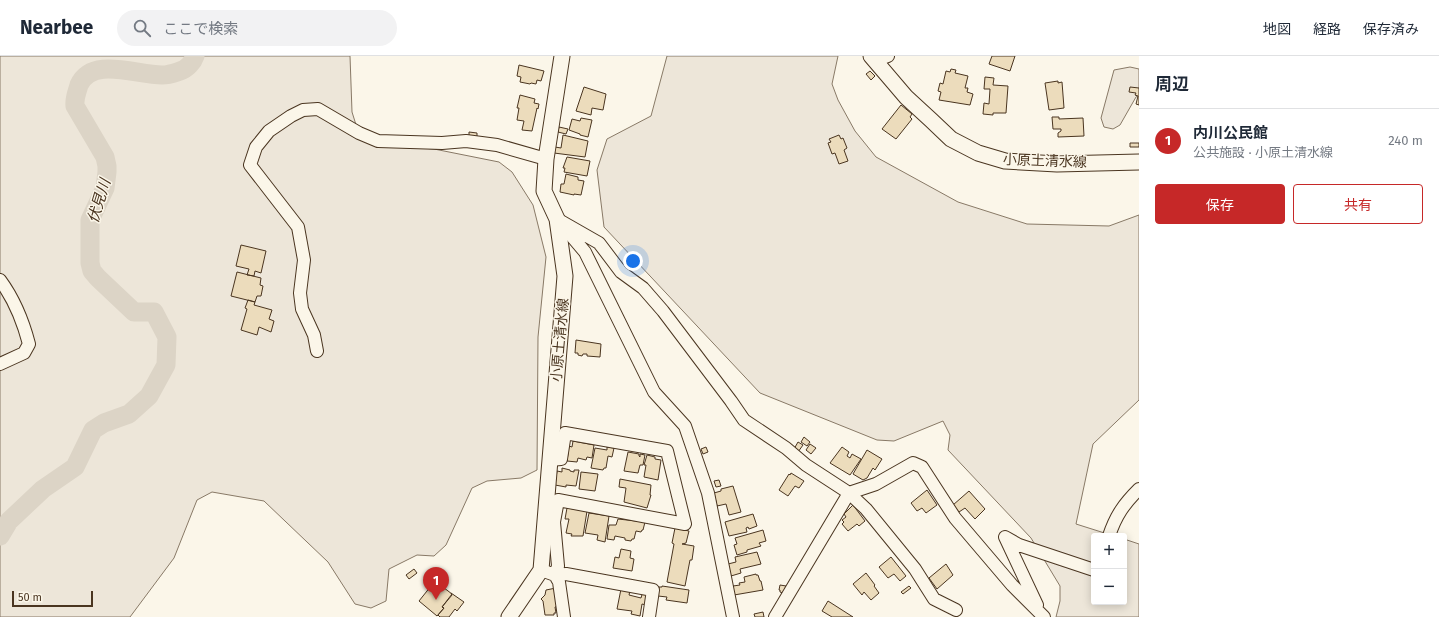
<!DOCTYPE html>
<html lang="ja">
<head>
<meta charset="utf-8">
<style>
  :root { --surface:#fff; --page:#f2f2f3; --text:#1f2937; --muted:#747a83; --line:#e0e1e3; --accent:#c62828 }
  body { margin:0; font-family:"Fira Sans","Noto Sans JP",sans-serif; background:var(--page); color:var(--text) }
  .controls { position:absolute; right:12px; bottom:12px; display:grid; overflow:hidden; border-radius:4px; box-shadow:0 2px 10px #0003 }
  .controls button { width:36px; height:36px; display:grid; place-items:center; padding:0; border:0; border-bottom:1px solid var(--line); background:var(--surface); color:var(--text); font:20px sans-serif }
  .scale { position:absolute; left:12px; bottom:10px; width:81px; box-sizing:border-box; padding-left:4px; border:2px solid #4a3520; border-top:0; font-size:11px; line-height:14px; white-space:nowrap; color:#4a3520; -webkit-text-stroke:3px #fbf6e9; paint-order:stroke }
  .you { position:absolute; left:633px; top:205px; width:14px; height:14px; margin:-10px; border:3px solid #fff; border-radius:50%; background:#1a73e8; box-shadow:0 0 0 6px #1a73e833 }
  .badge { display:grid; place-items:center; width:26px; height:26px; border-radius:50%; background:var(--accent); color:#fff; font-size:13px; font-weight:700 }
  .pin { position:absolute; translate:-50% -33px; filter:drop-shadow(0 1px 2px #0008) }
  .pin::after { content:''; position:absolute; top:21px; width:14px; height:12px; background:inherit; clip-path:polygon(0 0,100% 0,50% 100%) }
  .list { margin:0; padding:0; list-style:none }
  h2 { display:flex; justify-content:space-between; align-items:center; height:52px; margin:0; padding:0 16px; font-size:17px }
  h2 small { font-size:13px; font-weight:400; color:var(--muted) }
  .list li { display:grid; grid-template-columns:26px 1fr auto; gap:12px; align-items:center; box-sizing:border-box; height:64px; padding:0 16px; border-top:1px solid var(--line) }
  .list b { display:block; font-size:15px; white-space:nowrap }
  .list p { margin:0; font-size:13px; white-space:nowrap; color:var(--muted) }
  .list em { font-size:13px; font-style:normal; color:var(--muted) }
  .actions { display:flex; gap:8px; padding:12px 16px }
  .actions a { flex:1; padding:9px 0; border:1px solid var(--accent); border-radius:4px; text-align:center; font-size:14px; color:var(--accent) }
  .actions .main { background:var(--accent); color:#fff }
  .icon { flex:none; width:22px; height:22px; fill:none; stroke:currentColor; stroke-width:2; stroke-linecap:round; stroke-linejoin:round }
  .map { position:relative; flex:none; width:1139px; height:561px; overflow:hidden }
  header { display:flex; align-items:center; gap:24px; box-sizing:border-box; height:56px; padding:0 20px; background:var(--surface); border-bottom:1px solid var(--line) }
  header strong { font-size:19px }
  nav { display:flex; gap:22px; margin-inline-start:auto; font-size:14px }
  .search { width:280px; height:36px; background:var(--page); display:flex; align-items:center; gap:10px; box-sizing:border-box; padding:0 14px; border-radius:22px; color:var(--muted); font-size:15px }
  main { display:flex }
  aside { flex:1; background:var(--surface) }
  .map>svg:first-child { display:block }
</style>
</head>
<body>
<header>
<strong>Nearbee</strong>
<div class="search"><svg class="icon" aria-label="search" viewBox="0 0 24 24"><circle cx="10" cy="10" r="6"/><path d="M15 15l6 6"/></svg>ここで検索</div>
<nav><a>地図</a><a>経路</a><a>保存済み</a></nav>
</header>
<main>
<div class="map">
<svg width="1139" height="561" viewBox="0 0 1139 561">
  <rect width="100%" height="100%" fill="#fbf6e9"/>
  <path fill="#ede6d9" stroke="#887966" d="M0 0H350L352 56 357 72 386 89 434 93 499 106 512 116 533 149 546 201 538 281 537 414 521 422 487 425 472 432 446 489 434 500 417 499 389 513 386 545 371 552 355 548 328 506 264 445 212 436 197 444 174 502 130 561H0Z
    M667 0H838L832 28 838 44 855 75 876 101 958 146 1027 168 1109 170 1139 159V344L1093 388 1076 468 1114 480H1094V546H1124V483L1139 488V561H1056L1060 545V530L1031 482 948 394 950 379 943 365 894 385 877 384 760 337 604 171 597 114 607 83 651 60Z
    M1130 11 1139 13V39L1136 41 1120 69 1113 73 1104 71 1101 62 1114 14Z"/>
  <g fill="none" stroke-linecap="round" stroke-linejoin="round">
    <path stroke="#dcd4c6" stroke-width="19" d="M0 480 9 465 43 433 75 411 93 374 104 367 129 358 149 340 166 309 167 281 154 256H134L98 222 92 215 90 207V164L105 132 107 116V110L105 101 75 50C74 42 77 37 79 29 92 0 136 19 162 19 169 19 174 17 180 15 187 13 193 6 195 0"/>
  </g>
  <path fill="#ecdcbc" stroke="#4a3520" d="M992 0H1015L1010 15 989 8Z
    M519 9 544 15 541 25 537 24 536 28 531 27 530 28 520 26 521 21 517 20Z
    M951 13 956 14 955 17 968 20 965 32H968L967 36 973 38 970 49 939 44 941 36 938 35 940 27 943 28 946 15 950 16Z
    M870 15 875 20 871 24 866 18Z
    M985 21 994 22 993 29 1008 30 1006 57H993V59L983 58 984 47 989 48 990 33H984Z
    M1058 25V27L1062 26 1064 52 1049 54 1045 27Z
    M584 31 606 38 603 54 592 52 591 59 576 55Z
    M1130 31 1139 32V49L1136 48 1138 40 1135 39 1136 37 1129 36Z
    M520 39 535 43 534 47 539 48 538 53 537 52 532 75 522 74 524 65 517 64 519 52H517Z
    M901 49 912 58 910 61 912 63 896 83 882 73Z
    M1052 61H1059V63L1083 62 1084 80 1058 81V77L1061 75V73H1053Z
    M581 62 592 64 588 81 580 79V78L569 74 572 63 580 65Z
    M559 71 568 73 566 78 558 76Z
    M469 76 477 77V82L469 81Z
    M563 79 588 85 585 101 554 97 555 91 561 92Z
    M839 79 841 83 843 82 847 92 844 94 848 105 839 108 835 97 832 98 828 87 831 86 829 83Z
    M1130 87H1139V91H1130Z
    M567 101 590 105 587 120 564 116 565 112H563Z
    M566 118 578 121V124L584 125 581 139 574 138V139L560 136 561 128H564Z
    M241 189 266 195 261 217 255 215 254 220 247 219 249 213 236 210Z
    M237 216 261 222 260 229 263 230 261 240H257L255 246 231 240Z
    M248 244 255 246 254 249 272 254 269 263 274 265 271 276 259 271 257 279 241 274 247 253 245 252Z
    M576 284 601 288 600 301 587 300V298H583L582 300 578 299V297H575Z
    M804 381 810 386 807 390 801 386Z
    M573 385 594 389 592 402 587 401 586 404 578 402 577 406 567 405 569 390 572 391Z
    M798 386 803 389 798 396 794 393Z
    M810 388 816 392 811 398 806 394Z
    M607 391 614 392 612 401 608 400 606 412H604L603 414 591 412 595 392 607 394Z
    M706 391 708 396 703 398 701 393Z
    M842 391 849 396 847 400 850 402 852 398 861 403 850 419 830 407Z
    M867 394 882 403 875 414 873 412 867 422 863 424 853 418Z
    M628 396 639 398V400L640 401V398L645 399 643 409H640L638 417 624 415Z
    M647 399 655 401V403L661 404 658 424 644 421 646 409H644Z
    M562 412 570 414V415L574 416V414H579L576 430 566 429V431L555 429 557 415 562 416Z
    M581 416 598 418 595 435 579 433Z
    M791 417 804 425 799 432 795 430 788 440 779 434 789 418 790 419Z
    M620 423 651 429 650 439H651L647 452 624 446 626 432 619 431Z
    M719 424 721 430 716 431 714 425Z
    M733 430 741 456 729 459 726 448 717 450 714 437 721 435V433Z
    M927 434 937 449 926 457 922 452 917 455 911 447Z
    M969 435 985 453 975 463 965 452 959 456 953 449Z
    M853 449 865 465 859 470 857 468 848 475 842 468 844 466 842 464 846 461 844 458Z
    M567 452 587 455 583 480H571L572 478 566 477 569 463H565Z
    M589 457 609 460 605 486 597 484 598 479 585 477Z
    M753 458 757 470 749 473 748 471 746 472 747 476 729 480 725 466Z
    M618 463 645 466 643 474H642L641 476 636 475 634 483H632L631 485 625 484V482L615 480 614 484 607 483 609 469H616Z
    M675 472 689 475 686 487 682 488 694 490 692 504H690L685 530 667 526 674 488 672 487Z
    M763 474 766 485 759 487 761 490 747 494V496L737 499 734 489 737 488 735 482Z
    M621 493 631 495 630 502 634 503 632 515 613 512 615 501 619 502Z
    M757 496 761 508 740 513 741 517 731 520 728 508 736 506 735 501Z
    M891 501 906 520 900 525 894 518 888 522 879 511Z
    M946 508 953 519 937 533 929 522Z
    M414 513 417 517 409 523 406 519Z
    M866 517 875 529 874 530 879 537 871 544 864 536 862 539 853 528Z
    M756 518V519H758L760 525H761L763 534 734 539 733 530 740 529 739 527 745 526 744 521Z
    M435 525 452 538 442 551 444 552 437 560 419 545Z
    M780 529 786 530 783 537 780 536V534H779Z
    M662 530 689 534 687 547 666 544 667 541 658 540 659 531H662Z
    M909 530 911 532 903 538 901 536Z
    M556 532 559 550 555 551 556 557H554V559H545L543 545 541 543 545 539 546 534Z
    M621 533 630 535 629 539 641 542 643 535 647 540 646 549 642 548 640 560 631 558 632 555 617 553Z
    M451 537 464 546 457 555 455 553 449 561H440L438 559 444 552 442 551 452 539Z
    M828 545 853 561H832L822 555Z
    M763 556 764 561H755L754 558Z"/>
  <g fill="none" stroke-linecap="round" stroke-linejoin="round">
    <defs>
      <path id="minor" d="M875 5 888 0
        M557 163 599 187 621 216 643 232 663 255 731 345 744 364 786 392 806 409 849 437 866 453 915 513 934 543 956 554
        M563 170 585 196 654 336 685 370 708 437 733 561
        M0 224C14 243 23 265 29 288L24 297 0 308
        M317 295 314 279 302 253 300 237 304 204 298 171 250 109 256 91 269 75 291 60 303 54 318 53 359 77 378 85 442 87 466 85 497 89 546 103
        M1109 480C1116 459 1124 448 1139 433
        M541 514 555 519 558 510 554 466 558 444 685 468 667 395 565 377 561 403 550 404
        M555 519 566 518 653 534 649 561
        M555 519 559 526 564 561
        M1037 549 1005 481 1019 489 1094 514
        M775 561 849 437 876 428 913 407 922 411 955 462 1012 529 1044 561"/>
      <path id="major" d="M871 0 906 41 931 64 951 83 978 97 1005 105 1057 108 1139 106
        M509 561 541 514 565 220 557 163 544 135 546 103 562 0"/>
    </defs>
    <use href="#minor" stroke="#4a3520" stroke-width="14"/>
    <use href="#major" stroke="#4a3520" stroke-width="17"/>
    <use href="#minor" stroke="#fbf6e9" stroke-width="12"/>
    <use href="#major" stroke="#fbf6e9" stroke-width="15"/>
  </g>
  <g text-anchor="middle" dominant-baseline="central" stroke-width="3" stroke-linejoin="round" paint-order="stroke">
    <g font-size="14" fill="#4a3520" stroke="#fbf6e9">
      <text transform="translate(1045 105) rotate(2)">小原土清水線</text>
      <text transform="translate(560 284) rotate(-85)">小原土清水線</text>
    </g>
    <g font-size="15" font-style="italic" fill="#4a3520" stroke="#fbf6e9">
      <text transform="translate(99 145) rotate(-73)">伏見川</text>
    </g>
  </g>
</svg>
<div class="controls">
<button>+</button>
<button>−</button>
</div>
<div class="scale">50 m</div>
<div class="you"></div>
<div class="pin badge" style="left:436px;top:544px">1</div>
</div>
<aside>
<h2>周辺<small></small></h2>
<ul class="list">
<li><span class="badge">1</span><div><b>内川公民館</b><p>公共施設 · 小原土清水線</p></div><em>240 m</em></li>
</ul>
<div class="actions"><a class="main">保存</a><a>共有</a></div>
</aside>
</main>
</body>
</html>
